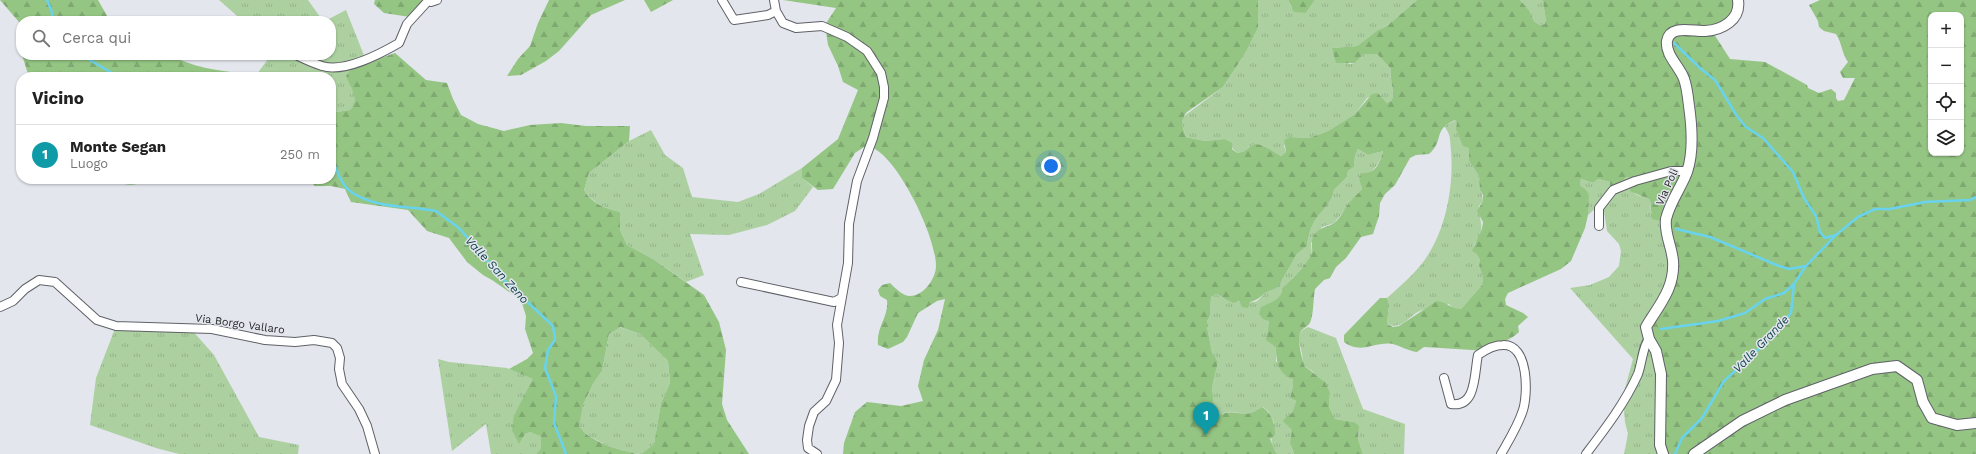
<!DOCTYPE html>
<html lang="it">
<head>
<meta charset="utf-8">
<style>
  :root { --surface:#fff; --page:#f6f6f6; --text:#222; --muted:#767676; --line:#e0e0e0; --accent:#ea580c }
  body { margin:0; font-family:"Work Sans",sans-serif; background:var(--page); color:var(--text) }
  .controls { position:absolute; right:12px; top:12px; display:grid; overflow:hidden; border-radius:8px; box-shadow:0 1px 3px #0004 }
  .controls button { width:36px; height:36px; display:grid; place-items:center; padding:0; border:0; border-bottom:1px solid var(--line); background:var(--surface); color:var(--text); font:20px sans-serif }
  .you { position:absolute; left:1051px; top:166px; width:14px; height:14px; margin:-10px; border:3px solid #fff; border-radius:50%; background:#1a73e8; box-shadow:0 0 0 6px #1a73e833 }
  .badge { display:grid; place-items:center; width:26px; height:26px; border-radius:50%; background:var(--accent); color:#fff; font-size:13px; font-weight:700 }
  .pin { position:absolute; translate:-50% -33px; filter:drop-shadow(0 1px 2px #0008) }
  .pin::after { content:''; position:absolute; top:21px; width:14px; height:12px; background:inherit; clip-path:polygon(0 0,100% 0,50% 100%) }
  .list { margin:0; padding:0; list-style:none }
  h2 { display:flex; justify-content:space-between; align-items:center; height:52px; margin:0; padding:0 16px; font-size:17px }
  h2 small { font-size:13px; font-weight:400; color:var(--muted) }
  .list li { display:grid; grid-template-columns:26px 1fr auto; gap:12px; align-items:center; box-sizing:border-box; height:60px; padding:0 16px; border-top:1px solid var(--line) }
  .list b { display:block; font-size:15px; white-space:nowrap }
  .list p { margin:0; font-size:13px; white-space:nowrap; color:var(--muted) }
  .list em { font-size:13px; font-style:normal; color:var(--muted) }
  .icon { flex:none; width:22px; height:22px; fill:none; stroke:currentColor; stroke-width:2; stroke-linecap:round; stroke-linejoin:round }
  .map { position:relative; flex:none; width:1976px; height:454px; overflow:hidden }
  .search { position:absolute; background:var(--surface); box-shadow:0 1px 3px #0004; left:16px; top:16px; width:320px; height:44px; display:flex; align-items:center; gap:10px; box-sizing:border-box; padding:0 14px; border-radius:16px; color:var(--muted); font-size:15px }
  .panel { position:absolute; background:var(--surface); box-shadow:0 1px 3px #0004; left:16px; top:72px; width:320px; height:112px; border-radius:16px }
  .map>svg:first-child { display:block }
</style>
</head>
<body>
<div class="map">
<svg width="1976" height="454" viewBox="0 0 1976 454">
  <defs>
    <pattern id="grass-tufts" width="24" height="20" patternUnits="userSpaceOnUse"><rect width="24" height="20" fill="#acd0a0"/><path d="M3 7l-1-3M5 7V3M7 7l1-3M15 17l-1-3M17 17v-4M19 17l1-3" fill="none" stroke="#94b28a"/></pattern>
    <pattern id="forest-firs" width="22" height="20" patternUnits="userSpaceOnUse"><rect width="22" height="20" fill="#94c583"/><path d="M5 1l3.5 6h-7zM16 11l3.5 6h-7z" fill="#7fa971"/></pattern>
  </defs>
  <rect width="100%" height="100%" fill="#e3e6ed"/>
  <path fill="url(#grass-tufts)" d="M219 0H308L323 21H243Z
    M1258 0H1288L1291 7 1306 13 1315 0H1417L1387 26 1378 30 1357 46 1332 48 1349 64 1355 63 1364 54H1377L1391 69C1389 79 1395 88 1392 100L1387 103 1378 93 1367 98 1355 114 1328 131 1309 138 1290 137 1284 146 1286 152 1281 156C1274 152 1257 139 1251 146 1246 150 1244 152 1237 153L1224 139 1205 141 1186 137 1182 124 1183 117 1223 87 1246 52 1258 28Z
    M1520 0H1543C1543 9 1547 16 1545 24L1539 25 1534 21 1529 10Z
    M346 10 367 63 351 87 355 94 354 105 350 110 336 112 331 109V77H288L257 74 271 55H331V21H325Z
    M1456 120 1469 148V161L1479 176 1483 201 1479 206C1479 223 1487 228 1474 245L1480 260 1479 266 1483 277 1482 285 1461 309H1454L1449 304C1440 306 1428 307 1420 311 1408 316 1402 331 1387 324L1389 304 1387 298C1398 288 1410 278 1420 266 1445 236 1454 189 1451 151 1450 141 1451 134 1444 126Z
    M651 130 665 155 683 168 692 197 738 202 759 194 802 168V178L813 187 795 211 767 225 729 235 690 234 704 275 686 282 653 259 627 245 620 230V212C605 208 592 203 584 190L589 173 629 141Z
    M1358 149 1368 155 1383 151C1379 167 1371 171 1361 183L1362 189 1334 223 1322 227 1311 243 1312 255 1308 261 1288 284 1282 288C1282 300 1271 303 1261 307L1269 321 1267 333 1276 347V361L1293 379V386L1290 398 1296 401 1292 413 1287 416 1293 430C1290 438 1290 446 1294 454H1278C1268 445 1272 433 1274 422L1268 411 1263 407C1258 410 1250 414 1245 414 1235 413 1230 409 1220 415L1212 412 1214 406 1212 387 1218 362 1212 352 1207 327V321L1210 316 1211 297 1216 294C1224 300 1247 305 1257 301 1260 299 1263 294 1266 292 1271 290 1274 290 1278 287L1297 254 1307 246C1308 237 1310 230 1314 222 1320 212 1333 202 1334 190L1347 177 1348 171 1354 167 1355 154Z
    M1626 177 1632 178 1635 194 1650 200 1651 213 1666 222 1674 257 1657 354 1663 454H1624L1628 434 1625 422 1623 396 1633 359 1570 288 1590 285 1609 277 1619 266 1621 251 1619 244 1607 231 1603 205 1598 206 1588 215C1588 202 1591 193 1580 185L1581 179 1593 183 1598 179 1610 182 1616 191H1622L1626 187 1622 182Z
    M116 326 190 328 214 355 259 437 299 445 298 454H179L156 448 90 425 96 378Z
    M619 327 640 334 668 361 670 383 661 403 654 444 641 454C625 454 587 439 578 426L583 405 593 384 602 371 609 334Z
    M1308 327 1336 338 1363 409 1405 424 1404 454H1363L1358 439 1359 432 1354 422 1335 419 1329 407 1330 393C1324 386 1319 378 1312 371 1310 369 1306 368 1304 366 1302 362 1303 358 1302 354 1300 341 1293 334 1308 327Z
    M438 359 449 362 507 368 534 379 514 415 524 435 530 432 541 435V448L536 454H491L486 424 452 451Z"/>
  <path fill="url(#forest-firs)" fill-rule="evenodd" d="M0 0H98L110 21H21V53L19 22Z
    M375 0H431L410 17 384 13 374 4Z
    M549 0H625L591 15 559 51 546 61 521 75 507 76 518 59 530 46 538 23Z
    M644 0H673L651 12Z
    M783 0H1258V28L1246 52 1223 87 1187 112C1180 120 1182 126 1186 137L1205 141 1224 139 1232 143V149L1237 153C1244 152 1246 150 1251 146 1257 139 1274 152 1281 156L1286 152 1284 140 1290 137 1309 138 1328 131 1355 114 1372 94 1378 93 1387 103 1392 100C1395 88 1389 79 1391 69L1377 54H1364L1355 63H1336L1332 48 1357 46 1378 30 1387 26 1417 0H1520L1529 10 1534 21 1539 25 1545 24C1547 16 1543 9 1543 0H1738L1739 12 1712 31 1730 59 1765 62 1807 85 1808 88 1819 93 1831 89 1836 93V98L1838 101 1844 100 1855 78H1843L1840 72 1848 62C1842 54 1842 43 1836 34L1824 31 1819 27 1818 21 1809 5 1820 0H1976V454H1663L1661 383 1648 336 1672 277 1666 222 1652 219 1650 200 1630 191 1632 178 1626 177 1622 182 1626 187 1622 191H1616L1610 189V182L1598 179 1593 183 1581 179 1580 185 1586 190 1589 195 1588 215 1585 228 1571 261 1561 269 1508 293 1505 299 1506 305 1523 313 1528 317 1518 326 1519 332C1509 342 1499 341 1488 351L1424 347 1417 352C1408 351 1401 346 1393 344 1374 341 1362 355 1344 342V335L1380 298H1387L1389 304 1387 324 1393 327 1399 326 1437 301C1447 302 1451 309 1461 309L1482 285 1483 277 1479 266 1480 260 1477 254 1472 251 1482 229 1483 222 1477 211 1483 201V195L1480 189 1479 176 1469 161V148L1463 146 1456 129 1457 122 1455 120C1432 130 1445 140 1429 154L1416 155 1410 158 1395 185 1385 194 1380 203 1379 216 1373 234 1361 237 1346 258 1336 267 1330 278 1324 280 1315 289C1313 299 1314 310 1311 320 1309 327 1305 326 1301 331 1296 337 1302 360 1305 367 1313 371 1317 378 1325 382L1330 393 1329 407 1335 419 1354 422 1359 426 1358 439 1363 454H1294L1290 443 1292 430 1283 421 1287 416 1292 413 1296 401 1290 398 1293 386V379C1278 374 1276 361 1276 347L1266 340 1269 321 1263 319 1259 314 1261 307C1271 302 1282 300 1282 288 1289 284 1310 260 1312 253 1313 247 1310 241 1314 235 1321 226 1327 228 1334 223 1341 218 1344 209 1349 203 1353 198 1358 194 1362 189L1359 177 1363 173C1376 174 1380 162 1383 151L1368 155 1358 149 1355 155 1354 167 1348 171 1347 177 1334 190C1333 202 1320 212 1314 222 1310 230 1308 237 1307 246L1297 254 1278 287C1274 290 1270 290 1265 293 1260 297 1258 300 1250 302L1248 308 1242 307 1239 301 1233 303 1216 294 1211 297 1210 316 1207 321V327L1212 352 1218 362 1212 387 1214 406 1212 412 1220 415C1230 410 1235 413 1245 414 1250 414 1258 410 1262 407 1272 413 1275 424 1275 435L1270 439 1275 451 1278 454H843L844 443 855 412 867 402 901 406 923 401 918 386 924 360 938 330 945 299 937 301 918 313 907 337 903 342 888 349 878 345C876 327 889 317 887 300L880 296 878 290 882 285 890 283C895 288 903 296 910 296 924 296 936 278 936 266 936 237 901 164 875 149 872 148 867 148 864 147L855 153 833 189 818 190 802 178V168L838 139 858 90 843 82 838 66 828 45 825 25 836 8ZM1931 15H1961V153H1931Z
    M1288 0H1315L1306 13 1294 12Z
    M395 53 426 80 447 83 453 99 461 115 478 124 504 131 530 125 561 123 586 126H630L629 141 589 173 584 190C592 204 605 208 620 212V230L627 245 653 259 704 295 719 322 726 350 722 404 727 420 749 454H641L654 444 661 403 670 383 668 361 640 334 620 327 609 334 602 371 593 384 583 405 579 426C588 441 621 451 638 454H536L541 448V436L530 432 524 435 519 444 512 430 514 415 533 379 509 369 527 359 533 353 525 329 526 316 521 300 492 280 483 275 467 262 449 238 427 231 408 210 351 202 345 189 331 186H315L309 179H331V109L336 112 350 110C360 98 351 89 346 76L352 68Z
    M22 55H171C191 67 218 71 242 73 257 74 273 73 288 77H29Z
    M104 179H145C136 190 116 182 104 179Z"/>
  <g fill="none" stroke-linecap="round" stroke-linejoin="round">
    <path stroke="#69d3ed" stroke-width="2.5" d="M47 0 52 12V21
      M1674 43 1700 68 1715 80 1737 116 1746 127 1763 138 1793 172 1804 198 1816 216 1820 232 1825 238 1836 235
      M81 55 119 77
      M331 156C336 168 340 183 350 191 372 208 409 206 436 211L459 228 503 279 553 326 555 340 548 350 545 368 556 396 554 423 566 454
      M1676 229 1710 237 1779 266 1789 269 1806 266
      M1661 329 1718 321 1745 313 1765 299 1784 293 1794 284
      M1675 454 1682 438 1702 418 1724 381 1755 353 1791 313 1794 284 1806 266 1837 234 1858 217 1875 209H1890L1925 202 1970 200 1976 197"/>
    <defs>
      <path id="minor" d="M428 0 431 2 437 0
        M722 0 734 20 768 15 776 11
        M774 0 776 11 783 23 796 28 822 26 847 37 867 51 881 73 884 87V98L873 138 857 181 849 224 848 263 837 325 839 343 836 380 826 401 814 412 809 426 807 440 808 448 817 454
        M296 55C304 59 313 63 322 66 345 73 380 54 399 43L407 24 428 1
        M1599 226V208L1613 190 1635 181 1671 171H1687
        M741 282 834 302 841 298
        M0 307 13 301 25 289 39 280 55 282 97 320 116 326 212 329 265 340 295 342 314 340 332 343 337 348 340 358 339 369 342 384 359 409 367 426 375 454
        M1444 378 1451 404C1477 408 1474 373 1478 355 1485 350 1494 345 1503 345 1529 344 1528 394 1523 410 1518 426 1509 440 1501 454
        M1586 454C1605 429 1625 403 1638 374 1642 363 1643 345 1649 339"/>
      <path id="tertiary" d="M1663 454 1660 445 1661 374 1656 351 1649 339 1646 327C1659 305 1675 288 1673 261 1672 247 1664 233 1666 219 1670 202 1681 188 1687 172 1694 152 1692 127 1689 106 1688 97 1687 87 1684 79 1680 67 1665 55 1667 41 1670 24 1694 32 1705 31 1722 30 1741 20 1738 0
        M1694 454 1742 421 1785 400 1872 369 1897 366 1917 380 1923 402 1932 418 1957 425 1976 423"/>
    </defs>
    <use href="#minor" stroke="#5f6167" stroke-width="10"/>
    <use href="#tertiary" stroke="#5f6167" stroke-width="12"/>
    <use href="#minor" stroke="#fff" stroke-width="8"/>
    <use href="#tertiary" stroke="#fff" stroke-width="10"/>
  </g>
  <g text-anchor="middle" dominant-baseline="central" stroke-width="3" stroke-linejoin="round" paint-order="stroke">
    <g font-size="11" fill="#222325" stroke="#e3e6ed">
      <text transform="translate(1667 187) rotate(-66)">Via Poli</text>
      <text transform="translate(240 324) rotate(8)">Via Borgo Vallaro</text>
    </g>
    <g font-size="12" font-style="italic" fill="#13434e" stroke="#e3e6ed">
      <text transform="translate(497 270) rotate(47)">Valle San Zeno</text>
      <text transform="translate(1761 344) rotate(-46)">Valle Grande</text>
    </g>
  </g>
</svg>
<div class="controls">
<button>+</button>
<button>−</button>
<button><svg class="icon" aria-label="locate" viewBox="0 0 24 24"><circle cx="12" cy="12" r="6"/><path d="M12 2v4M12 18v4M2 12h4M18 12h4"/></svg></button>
<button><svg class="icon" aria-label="layers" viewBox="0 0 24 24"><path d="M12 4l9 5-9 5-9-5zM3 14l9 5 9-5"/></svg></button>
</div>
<div class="you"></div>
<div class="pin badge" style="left:1206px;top:435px;background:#0f9aa8">1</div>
<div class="search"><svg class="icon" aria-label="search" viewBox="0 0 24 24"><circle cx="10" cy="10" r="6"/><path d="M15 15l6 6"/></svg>Cerca qui</div>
<section class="panel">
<h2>Vicino<small></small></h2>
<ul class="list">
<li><span class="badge" style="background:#0f9aa8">1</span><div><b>Monte Segan</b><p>Luogo</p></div><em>250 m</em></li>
</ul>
</section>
</div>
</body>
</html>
